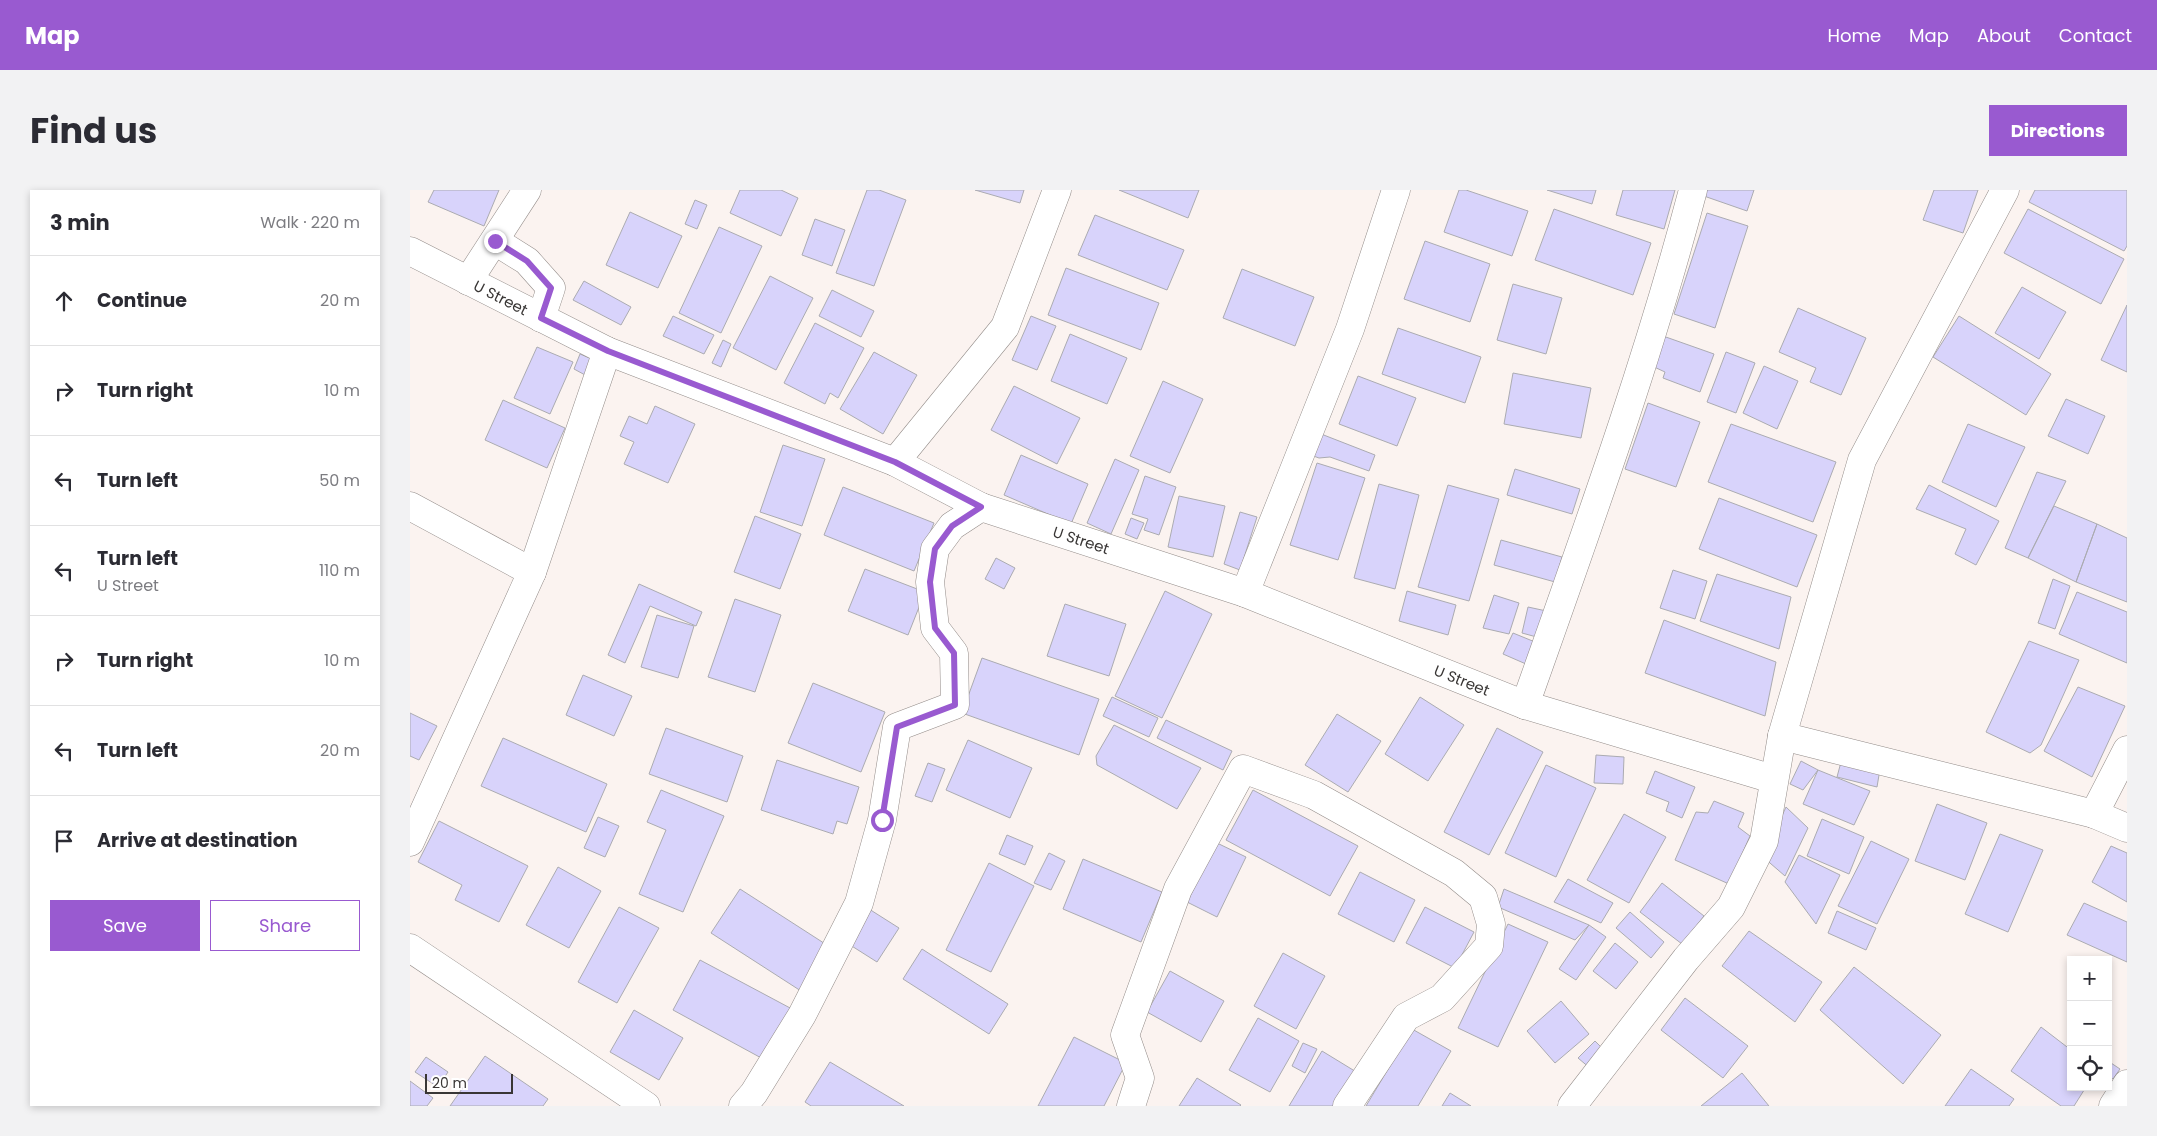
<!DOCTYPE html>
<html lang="en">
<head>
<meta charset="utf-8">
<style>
  :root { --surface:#fff; --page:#f2f2f3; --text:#2b2b33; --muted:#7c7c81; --line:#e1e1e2; --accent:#995ad0 }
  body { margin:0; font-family:Poppins,sans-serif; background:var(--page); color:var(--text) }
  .controls { position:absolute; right:15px; bottom:15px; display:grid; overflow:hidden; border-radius:0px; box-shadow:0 2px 8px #0003 }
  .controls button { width:45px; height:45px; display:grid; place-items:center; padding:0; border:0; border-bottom:1px solid var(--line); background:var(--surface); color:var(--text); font:25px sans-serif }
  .scale { position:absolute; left:15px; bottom:12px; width:88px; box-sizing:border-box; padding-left:5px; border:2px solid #393635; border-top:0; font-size:14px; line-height:18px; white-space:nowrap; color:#393635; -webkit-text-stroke:4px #fff; paint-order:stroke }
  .stop { position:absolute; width:15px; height:15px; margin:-11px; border:4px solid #995ad0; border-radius:50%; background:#fff }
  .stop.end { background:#995ad0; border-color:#fff; box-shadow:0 1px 5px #0008 }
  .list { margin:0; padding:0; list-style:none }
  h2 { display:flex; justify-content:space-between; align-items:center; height:65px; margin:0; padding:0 20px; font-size:21px }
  h2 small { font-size:16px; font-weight:400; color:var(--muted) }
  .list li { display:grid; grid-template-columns:32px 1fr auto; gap:15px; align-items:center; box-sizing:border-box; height:90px; padding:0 20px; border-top:1px solid var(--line) }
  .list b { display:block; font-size:19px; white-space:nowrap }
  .list p { margin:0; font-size:16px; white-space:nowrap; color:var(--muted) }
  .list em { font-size:16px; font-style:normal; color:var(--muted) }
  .actions { display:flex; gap:10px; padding:15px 20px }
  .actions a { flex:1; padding:11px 0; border:1px solid var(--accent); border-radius:0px; text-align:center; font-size:18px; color:var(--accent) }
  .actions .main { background:var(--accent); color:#fff }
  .icon { flex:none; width:28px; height:28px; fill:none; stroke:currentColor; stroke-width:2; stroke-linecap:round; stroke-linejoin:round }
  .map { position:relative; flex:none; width:1717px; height:916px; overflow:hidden; border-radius:0px }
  header { display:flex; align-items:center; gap:30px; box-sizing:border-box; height:70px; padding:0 25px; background:var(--accent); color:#fff }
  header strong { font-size:24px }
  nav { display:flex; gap:28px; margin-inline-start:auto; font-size:18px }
  .intro { display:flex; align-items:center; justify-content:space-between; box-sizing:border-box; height:120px; padding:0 30px }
  h1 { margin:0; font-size:35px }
  .button { padding:12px 22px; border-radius:0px; background:var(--accent); color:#fff; font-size:18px; font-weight:700 }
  main { display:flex; gap:30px; padding:0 30px }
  aside { flex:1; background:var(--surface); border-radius:0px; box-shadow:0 2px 8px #0003 }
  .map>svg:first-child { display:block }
</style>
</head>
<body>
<header>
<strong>Map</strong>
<nav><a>Home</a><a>Map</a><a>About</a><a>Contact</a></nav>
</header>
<div class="intro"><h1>Find us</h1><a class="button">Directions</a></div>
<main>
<aside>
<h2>3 min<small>Walk · 220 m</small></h2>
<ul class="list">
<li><svg class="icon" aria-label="ahead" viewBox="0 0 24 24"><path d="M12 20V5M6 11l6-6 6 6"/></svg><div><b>Continue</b></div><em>20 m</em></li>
<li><svg class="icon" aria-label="right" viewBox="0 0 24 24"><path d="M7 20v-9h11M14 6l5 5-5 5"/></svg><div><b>Turn right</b></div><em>10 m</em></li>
<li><svg class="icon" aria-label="left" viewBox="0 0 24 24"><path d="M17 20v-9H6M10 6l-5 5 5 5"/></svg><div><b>Turn left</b></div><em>50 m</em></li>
<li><svg class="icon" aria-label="left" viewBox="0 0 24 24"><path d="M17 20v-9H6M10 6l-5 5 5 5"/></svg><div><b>Turn left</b><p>U Street</p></div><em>110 m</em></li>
<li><svg class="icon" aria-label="right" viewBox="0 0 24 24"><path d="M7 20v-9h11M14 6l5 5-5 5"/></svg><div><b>Turn right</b></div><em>10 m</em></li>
<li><svg class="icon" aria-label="left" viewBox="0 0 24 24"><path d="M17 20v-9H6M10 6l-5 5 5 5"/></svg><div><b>Turn left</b></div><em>20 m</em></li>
<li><svg class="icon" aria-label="arrive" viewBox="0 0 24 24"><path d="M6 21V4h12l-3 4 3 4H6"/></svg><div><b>Arrive at destination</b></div></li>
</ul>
<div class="actions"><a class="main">Save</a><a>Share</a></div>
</aside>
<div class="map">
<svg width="1717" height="916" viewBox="0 0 1717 916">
  <rect width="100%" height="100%" fill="#fbf3f0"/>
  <path fill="#d8d3fb" stroke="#ababb1" d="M24 0H89L74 36 18 12Z
    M330 0H371L388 8 371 46 320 23Z
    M457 0H469L496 10 464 96 426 83Z
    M565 0H614L610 13Z
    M709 0H789L778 28Z
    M1049 0H1056L1118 21 1102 66 1034 42Z
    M1137 0H1186L1182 14Z
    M1213 0H1265L1254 39 1206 25Z
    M1292 0H1344L1337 21 1291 5Z
    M1524 0H1568L1553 43 1513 30Z
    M1625 0H1717V56L1714 61 1619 12Z
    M285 10 297 15 287 39 275 34Z
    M1144 19 1241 53 1223 105 1125 70Z
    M1618 19 1714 69 1691 114 1594 63Z
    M220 22 272 46 248 98 196 75Z
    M1297 23 1338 36 1305 138 1264 124Z
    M685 25 774 60 757 100 668 65Z
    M405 29 435 40 422 76 392 65Z
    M309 37 352 56 311 143 269 123Z
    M1015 51 1080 74 1060 132 994 109Z
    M656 78 749 113 731 160 638 125Z
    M832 79 904 107 885 156 813 128Z
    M360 86 403 108 366 180 323 158Z
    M174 91 221 117 211 135 163 110Z
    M1103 94 1152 108 1136 164 1087 150Z
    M1612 97 1656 122 1629 169 1585 143Z
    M422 100 464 121 451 147 409 126Z
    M1717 115V182L1691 170Z
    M1388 118 1456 148 1431 205 1400 192 1406 178 1369 162Z
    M263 126 304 145 294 164 253 146Z
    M621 126 646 136 627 180 602 170Z
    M1549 126 1641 184 1616 225 1523 167Z
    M405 133 454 158 428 208 420 203 415 214 374 193Z
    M988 138 1071 167 1055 213 972 184Z
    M660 144 717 168 697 214 641 191Z
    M1253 146 1304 164 1290 202 1253 188 1255 182 1242 176Z
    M313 150 321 154 311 177 302 173Z
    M127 157 163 172 140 224 104 208Z
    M464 162 507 185 473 244 430 219Z
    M1316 162 1345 173 1326 223 1297 212Z
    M170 164 184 170 177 186 164 179Z
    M1354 176 1388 191 1367 239 1333 223Z
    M1103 183 1181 198 1171 248 1094 234Z
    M948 186 1006 208 987 256 929 234Z
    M753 191 793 209 760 283 720 266Z
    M604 196 670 228 647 274 581 240Z
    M1656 209 1695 226 1678 264 1638 246Z
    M93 210 155 238 137 278 75 250Z
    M1238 213 1290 232 1266 297 1215 279Z
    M245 216 285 234 258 293 214 274 224 252 210 246 219 226 237 234Z
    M1321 234 1426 272 1403 332 1298 292Z
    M1558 234 1615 257 1586 317 1532 292Z
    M906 242 965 265 959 281 920 267 909 268 898 264Z
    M373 255 415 269 392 336 350 322Z
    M611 265 678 294 661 334 594 305Z
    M705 269 729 280 701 344 677 333Z
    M907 273 955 288 928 370 880 355Z
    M1105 279 1170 299 1162 324 1097 305Z
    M1627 282 1656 291 1618 368 1595 358Z
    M735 286 766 297 749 345 734 340 738 329 722 324Z
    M969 294 1009 305 985 399 944 388Z
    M1038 295 1089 309 1059 411 1008 397Z
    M1519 295 1589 331 1566 375 1545 364 1556 339 1506 319Z
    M433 297 524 333 504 381 414 345Z
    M769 306 815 316 803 367 758 357Z
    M1309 308 1407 345 1387 397 1289 359Z
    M1644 316 1687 334 1666 392 1618 368Z
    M830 322 847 327 830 380 814 374Z
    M345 326 391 344 370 399 324 382Z
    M721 328 734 333 727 349 715 344Z
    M1687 334 1717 348V412L1666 392Z
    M1091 350 1152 367 1145 392 1084 375Z
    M586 368 605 378 594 399 575 389Z
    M455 379 515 402 498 445 438 421Z
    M1263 380 1297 391 1285 429 1250 418Z
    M1307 384 1381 407 1369 459 1290 431Z
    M1643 389 1660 396 1645 439 1628 433Z
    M229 394 292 422 286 436 240 416 215 473 198 465Z
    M755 401 802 424 752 528 705 506Z
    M997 401 1046 415 1038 445 989 431Z
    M1667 402 1717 422V473L1649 444Z
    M1084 405 1109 413 1099 444 1073 438Z
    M325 409 371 425 345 502 298 487Z
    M655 414 716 434 699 486 637 466Z
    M1118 417 1141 422 1134 449 1112 443Z
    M247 425 284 436 268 488 231 477Z
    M1254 430 1366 472 1355 526 1235 483Z
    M1103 443 1125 452 1116 474 1093 464Z
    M1619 451 1669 470 1631 555 1620 563 1576 542Z
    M572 468 689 509 669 565 552 523Z
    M173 485 222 506 204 546 156 525Z
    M403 493 475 522 451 582 378 553Z
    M1668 497 1715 516 1682 587 1634 561Z
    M702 507 748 528 739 547 693 526Z
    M1010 507 1054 535 1018 591 975 564Z
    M0 523 27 536 9 570 0 566Z
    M927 524 971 551 938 602 895 575Z
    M756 530 822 561 813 580 747 548Z
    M704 535 791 578 767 619 687 575 686 566Z
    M256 538 333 566 317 612 239 584Z
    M1087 538 1133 562 1079 665 1034 642Z
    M93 548 197 594 176 642 71 596Z
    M558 550 622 578 600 628 536 600Z
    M1186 565 1214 567 1213 594 1184 593Z
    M367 570 449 597 437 634 427 631 423 644 351 620Z
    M1391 571 1408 580 1393 600 1380 594Z
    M1431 572 1470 579 1467 597 1427 587Z
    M518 573 535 579 522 612 505 606Z
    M1136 575 1186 598 1146 687 1095 663Z
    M1408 580 1460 601 1444 635 1393 614Z
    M1245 581 1285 597 1272 628 1256 621 1259 612 1236 603Z
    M251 600 314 626 273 722 229 704 256 640 237 632Z
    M843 600 948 656 920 706 816 650Z
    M1304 611 1334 623 1328 637 1340 646 1319 694 1265 670 1286 622 1298 623Z
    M1527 614 1577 633 1555 690 1505 671Z
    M1376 617 1398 638 1375 686 1353 667Z
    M1214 624 1256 647 1219 713 1177 690Z
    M188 627 209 636 195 667 174 658Z
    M1412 629 1454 647 1439 684 1397 666Z
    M29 631 118 676 89 732 45 710 52 695 8 672Z
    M1590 644 1633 660 1598 742 1555 724Z
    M597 645 623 656 615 675 589 664Z
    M1461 651 1499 669 1467 734 1428 716Z
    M807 653 836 667 807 727 777 712Z
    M1701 656 1717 663V712L1682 692Z
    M639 663 655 671 641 700 624 693Z
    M1389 665 1430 685 1406 734 1375 692Z
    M673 669 752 702 731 752 653 719Z
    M579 673 624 696 581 782 536 760Z
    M148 677 191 701 159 758 116 735Z
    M950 682 1005 710 984 752 928 724Z
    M1158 689 1203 713 1191 733 1144 712Z
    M1252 693 1294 726 1272 754 1230 722Z
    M330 699 420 757 391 801 301 743Z
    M1094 699 1179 735 1165 750 1088 717Z
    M1674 713 1717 732V772L1657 745Z
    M209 717 249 738 207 813 168 792Z
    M1015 717 1064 742 1045 778 996 753Z
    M459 719 489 738 467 772 437 753Z
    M1427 721 1466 738 1456 760 1418 743Z
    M1220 722 1254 752 1241 768 1206 738Z
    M1098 734 1138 752 1088 857 1048 838Z
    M1179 735 1196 747 1166 790 1149 779Z
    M1339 741 1412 792 1385 832 1312 776Z
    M1205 753 1228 772 1206 799 1183 781Z
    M512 759 598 814 579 844 493 789Z
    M873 763 915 786 886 839 844 816Z
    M290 770 382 819 355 870 263 820Z
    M1444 777 1531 845 1493 894 1410 820Z
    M760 781 814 811 791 852 737 822Z
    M1275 808 1338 856 1313 888 1251 840Z
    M1151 811 1179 844 1145 873 1117 841Z
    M224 820 273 848 249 890 200 862Z
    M848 828 889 851 860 902 819 880Z
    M1631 837 1661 860V897H1676L1664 916H1651L1601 881Z
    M1002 839 1041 861 1008 916H956Z
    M664 847 716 873 694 916H628Z
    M1185 851 1193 859 1181 879 1168 868Z
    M893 853 907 859 895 883 882 876Z
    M912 861 948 883 928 916H879Z
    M75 866 138 909 133 916H40Z
    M16 867 38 882 28 897 5 882Z
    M1698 871 1710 879 1703 889 1698 885Z
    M420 872 494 916H401L395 912Z
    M1561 879 1604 909 1599 916H1535Z
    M1332 883 1359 916H1291Z
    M787 888 831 915 830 916H769Z
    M0 891 23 908 17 916H0Z
    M1040 903 1061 916H1032Z"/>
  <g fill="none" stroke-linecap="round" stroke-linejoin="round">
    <defs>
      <g id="street">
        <path d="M85 51 117 71 141 98 131 128"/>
        <path id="s1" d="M0 61 197 161 485 272 571 317 835 403 1115 515 1363 589"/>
        <path d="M58 91 117 0"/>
        <path d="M485 272 595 137 647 0"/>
        <path d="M0 316 122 382"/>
        <path d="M835 403 940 139 986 0"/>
        <path d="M1115 515C1175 345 1237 175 1283 0"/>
        <path d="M1372 546 1684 624 1717 638"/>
        <path d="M1684 624 1717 560"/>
        <path d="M0 652 122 382 197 161"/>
        <path d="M0 758 236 916"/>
        <path d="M333 916 344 903 392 825 449 713 472 630 487 537 545 515 544 463 525 438 520 392 525 359 542 336 571 317"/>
        <path d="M721 916 730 888 715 845 768 699 833 579 904 605 1044 683 1073 707 1081 734 1079 756 1032 808 996 827 937 916"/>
        <path d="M1162 916 1276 769 1321 717 1354 651 1372 546 1452 270 1595 0"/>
        <path d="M1703 916 1717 894"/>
      </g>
    </defs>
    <use href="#street" stroke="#938c89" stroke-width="29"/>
    <use href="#street" stroke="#fff" stroke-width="28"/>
  </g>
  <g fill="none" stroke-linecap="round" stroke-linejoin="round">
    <path stroke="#995ad0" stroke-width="6" d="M85 51 117 71 141 98 131 128 198 161 485 272 571 317 542 336 525 359 520 392 525 438 544 463 545 515 487 537 472 630"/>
  </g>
  <g text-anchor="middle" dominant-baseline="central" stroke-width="5" stroke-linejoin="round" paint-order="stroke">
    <g font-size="15" fill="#393635" stroke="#fff">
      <text stroke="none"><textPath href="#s1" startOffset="102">U Street</textPath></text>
      <text stroke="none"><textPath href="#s1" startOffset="732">U Street</textPath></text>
      <text stroke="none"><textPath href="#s1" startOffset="1138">U Street</textPath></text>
    </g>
  </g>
</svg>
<div class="controls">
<button>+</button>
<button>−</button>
<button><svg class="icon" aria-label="locate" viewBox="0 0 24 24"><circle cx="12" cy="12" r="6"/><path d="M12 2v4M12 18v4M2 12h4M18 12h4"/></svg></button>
</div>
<div class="scale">20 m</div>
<div class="stop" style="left:472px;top:630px"></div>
<div class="stop end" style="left:85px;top:51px"></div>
</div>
</main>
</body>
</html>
